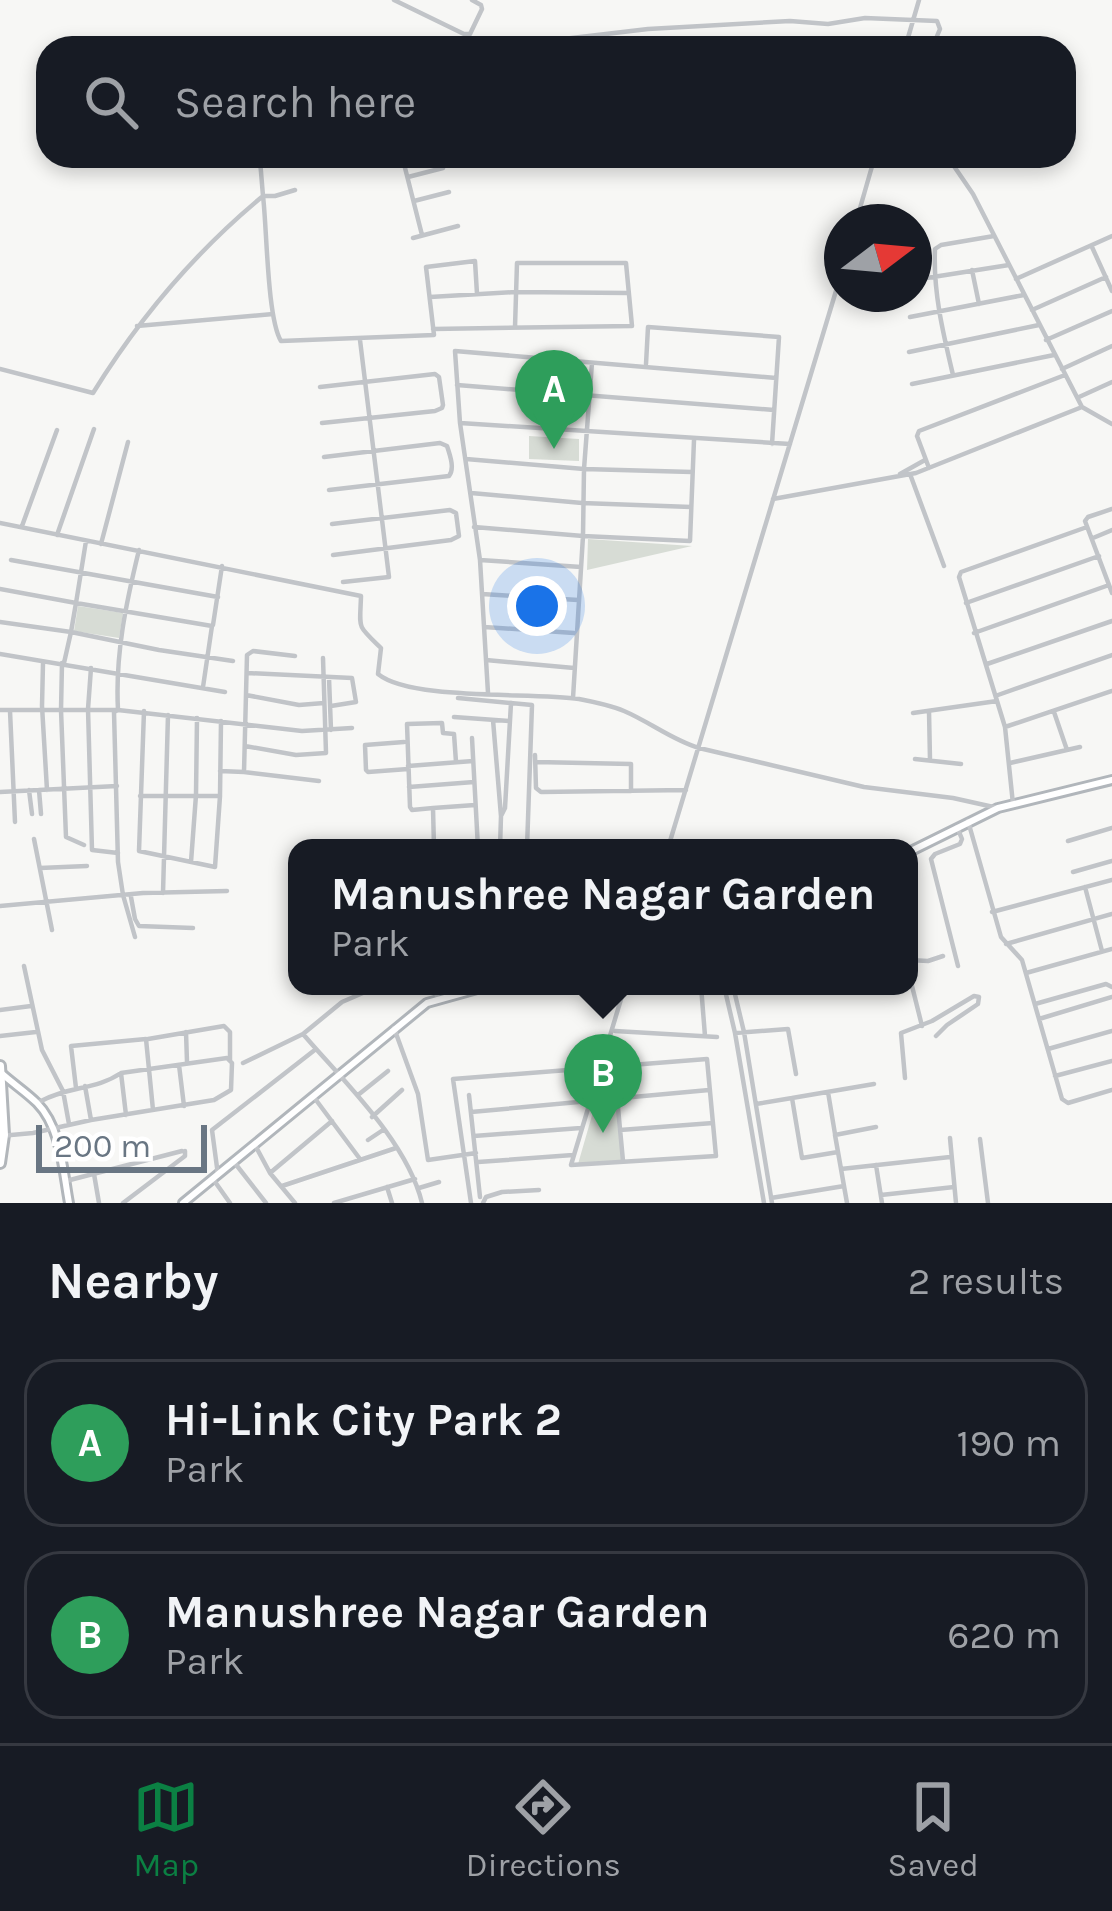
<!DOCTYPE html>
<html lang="en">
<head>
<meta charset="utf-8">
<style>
  :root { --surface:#171b24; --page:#20242c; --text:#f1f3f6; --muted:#9ea1a6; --line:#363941; --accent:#0b8043 }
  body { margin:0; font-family:Karla,sans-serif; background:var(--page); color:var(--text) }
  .compass { position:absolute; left:824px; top:204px; width:108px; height:108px; border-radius:50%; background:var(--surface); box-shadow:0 6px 18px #0003; rotate:74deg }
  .scale { position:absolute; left:36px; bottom:30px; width:171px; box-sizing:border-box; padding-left:12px; border:6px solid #697683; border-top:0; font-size:33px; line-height:42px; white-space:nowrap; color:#697683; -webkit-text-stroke:9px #fff; paint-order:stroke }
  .you { position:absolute; left:537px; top:606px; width:42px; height:42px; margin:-30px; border:9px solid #fff; border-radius:50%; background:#1a73e8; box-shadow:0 0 0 18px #1a73e833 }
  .badge { display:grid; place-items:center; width:78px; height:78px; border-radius:50%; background:var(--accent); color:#fff; font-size:39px; font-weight:700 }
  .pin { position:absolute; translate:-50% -99px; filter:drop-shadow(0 3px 6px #0008) }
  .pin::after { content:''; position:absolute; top:63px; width:42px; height:36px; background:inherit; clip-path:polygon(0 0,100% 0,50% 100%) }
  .popup { position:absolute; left:288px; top:839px; width:630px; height:156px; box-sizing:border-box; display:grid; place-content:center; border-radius:24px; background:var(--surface); filter:drop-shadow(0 3px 9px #0005); font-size:39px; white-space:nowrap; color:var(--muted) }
  .popup b { font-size:45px; color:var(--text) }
  .popup::after { content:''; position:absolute; left:50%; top:100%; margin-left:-24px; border:24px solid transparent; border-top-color:var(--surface) }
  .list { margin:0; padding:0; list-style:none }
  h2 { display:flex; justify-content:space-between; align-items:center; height:156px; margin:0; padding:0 48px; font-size:51px }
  h2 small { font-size:39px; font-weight:400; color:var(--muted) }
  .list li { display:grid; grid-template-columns:78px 1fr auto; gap:36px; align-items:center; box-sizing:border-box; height:168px; margin:0 24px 24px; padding:0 24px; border:3px solid var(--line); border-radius:36px }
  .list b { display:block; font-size:45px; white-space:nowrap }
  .list p { margin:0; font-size:39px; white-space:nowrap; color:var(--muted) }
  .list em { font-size:39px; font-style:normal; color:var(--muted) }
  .icon { flex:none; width:66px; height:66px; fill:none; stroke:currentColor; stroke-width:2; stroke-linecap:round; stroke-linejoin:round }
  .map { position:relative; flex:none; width:1112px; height:1203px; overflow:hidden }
  .search { position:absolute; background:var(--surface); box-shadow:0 6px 18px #0003; left:36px; right:36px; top:36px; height:132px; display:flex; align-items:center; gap:30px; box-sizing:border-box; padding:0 42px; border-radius:36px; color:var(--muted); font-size:45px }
  .sheet { height:540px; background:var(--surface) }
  nav { display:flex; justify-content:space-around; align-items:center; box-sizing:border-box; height:168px; border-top:3px solid var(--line); background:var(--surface); font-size:33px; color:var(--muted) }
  nav a { display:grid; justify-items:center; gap:6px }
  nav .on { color:var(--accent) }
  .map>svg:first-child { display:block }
</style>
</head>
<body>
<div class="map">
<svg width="1112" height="1203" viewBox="0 0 1112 1203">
  <rect width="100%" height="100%" fill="#f7f7f5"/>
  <path fill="#d7dcd5" d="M529 436 579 439V461L529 459Z
    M588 539 692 546 587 570Z
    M78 606 123 613 119 638 74 631Z
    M616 1102 622 1161 578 1164 595 1105Z"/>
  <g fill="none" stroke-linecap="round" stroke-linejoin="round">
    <defs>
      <path id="secondary" d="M909 852 998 808 1112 780
        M0 1072C12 1083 26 1092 37 1103 61 1127 63 1171 69 1203
        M183 1203 427 1003 488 986"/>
      <path id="primary" d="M0 1066 4 1135 0 1163"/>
    </defs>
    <use href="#secondary" stroke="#b1b6bb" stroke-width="12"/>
    <use href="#primary" stroke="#b2b6ba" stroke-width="14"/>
    <path stroke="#c1c4c8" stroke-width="4.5" d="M394 0 464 34H470L482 9 481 5 472 0
      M488 48 648 29 790 21 828 24 865 18 937 21 940 29 932 48
      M905 48 919 0
      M402 156 422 235
      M947 156 973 194 1082 407 1112 424
      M408 177 443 168
      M295 190 275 196H263C267 228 267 318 281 341L434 335 426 267 475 261 477 294
      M414 201 449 192
      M856 222 875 156
      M413 238 458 226
      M1092 247 1112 291
      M972 270 979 304
      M1016 279 1112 236
      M914 280 1009 265
      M430 297 515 292 628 293
      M1032 310 1106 277
      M910 317 1024 295
      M137 326 273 314
      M433 329 632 326 626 263H517L515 327
      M1046 340 1112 311
      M909 352 1039 325
      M646 364 648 327 779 337 772 444
      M0 369 93 393C140 317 195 252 263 196L260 160 265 156
      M1062 369 1112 346
      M953 375C943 333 933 292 935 249L941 245 994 236
      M912 384 1054 355
      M457 385 774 410
      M320 387 435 374 439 377 443 405 442 408 435 411 322 423
      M1079 397 1112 382
      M460 423 790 444
      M324 457 440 443 447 446C450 455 455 469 449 476L329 490
      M466 459 584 469 692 472
      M929 468 917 436 919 431 1065 375
      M900 474 925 460
      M910 474 944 566
      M471 493 582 503 691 507
      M773 499 916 473 1082 407
      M1112 509 1088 517 1085 521 1112 593
      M0 523 361 596C360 630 356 624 381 648L378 674C411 701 532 692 579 699 595 702 610 705 624 711 650 722 672 740 699 748L864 787 953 798 998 808
      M332 524 450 510 456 513 459 536 451 540 333 555
      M22 526 57 430
      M474 527 583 536 690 541 694 440
      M57 535 94 429
      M1093 538 1112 530
      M86 541 76 603 212 626 203 687
      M101 544 128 442
      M11 560 218 597
      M480 560 581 567
      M343 582 389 577 360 340
      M0 589 76 603 71 632 0 622
      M482 594 578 600
      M966 603 1099 556
      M213 625 222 566
      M484 627 574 633
      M974 633 1109 585
      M0 654 225 692
      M295 656 253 651 247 655 244 772 319 781
      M486 660 574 668
      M43 663 42 706 47 790
      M62 663 61 710 66 837 84 845
      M64 663 71 632 159 650 233 661
      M987 664 1112 621
      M91 668 88 709 92 850 118 853
      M247 673 352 678 356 702 331 706
      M329 678 331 730
      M488 693 480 560 460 423 455 351 776 378
      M246 695 299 705 324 703
      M998 695 1112 655
      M458 698 532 705 527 848
      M573 698 583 536 584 469 592 363
      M0 710H118L302 731 352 728
      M10 711 15 822
      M144 711 139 851 215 867 220 796 221 721
      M929 711 930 760
      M1054 712 1067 750
      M913 713 997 701
      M454 717 509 721
      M493 720 501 816 500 848
      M1005 727 1112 691
      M472 738 478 848
      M404 742 365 745 366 770 368 772 408 769
      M245 746 296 755 326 753 323 658
      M535 755 536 788 541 792 686 790
      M915 759 961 764
      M536 762 631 764V791
      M1010 763 1080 747
      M408 766 473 761
      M220 771 244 772
      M409 787 474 782
      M29 790 32 814
      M39 790 41 814
      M0 792 117 786
      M140 796H218
      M1013 804 1005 727 959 577 961 572 1087 527
      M433 808 475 805
      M501 816 505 808 511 703
      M968 821 1001 937 1022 960 1062 1099 1068 1103 1112 1090
      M957 827 962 839 960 844 935 854 931 859 958 966
      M34 839 52 930
      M1068 841 1112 828
      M434 848 433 808 412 810 410 807 407 724 442 723 443 733 454 734 456 762
      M434 848 477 844
      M668 848 842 271
      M191 862 196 795 197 718
      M40 868 87 866
      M1073 872 1112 861
      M1085 887 1102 951
      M163 893 168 715
      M131 897 135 919 139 926 193 928
      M0 906 143 893 227 891
      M992 912 1112 880
      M135 937 123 895 118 862 114 712 118 710C115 655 126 603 139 550
      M1006 944 1112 914
      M909 960 928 961 943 956
      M24 966 42 1050 63 1091 69 1124
      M1026 973 1112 949
      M909 974 922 1026
      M433 986 438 998
      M701 986 705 1036
      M724 986 735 1033 764 1203
      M733 986 744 1032 772 1203
      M1035 1004 1106 984 1112 987
      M0 1010 31 1006
      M1039 1019 1112 997
      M394 1028 418 1094 428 1160 476 1153
      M615 1031 717 1037
      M186 1032 187 1062
      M735 1033 788 1029 796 1074
      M303 1034C344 1082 407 1141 422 1203
      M0 1036 36 1032
      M148 1039 224 1026 230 1032V1060
      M1048 1049 1112 1031
      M243 1063 303 1034 342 1002 379 986
      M179 1065 184 1106
      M121 1073 126 1115
      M1055 1076 1112 1061
      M905 1078 901 1033 932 1021 974 996 979 997 978 1004 947 1025 936 1036
      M85 1086 91 1120
      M76 1088 71 1046 146 1039 153 1110
      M828 1092 835 1134
      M358 1095 388 1071
      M469 1095 480 1197
      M313 1096 360 1159
      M617 1097 623 1161
      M792 1098 874 1084
      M756 1104 792 1098 802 1158 838 1152 835 1135 876 1127
      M471 1112 709 1090
      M372 1117 402 1090
      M620 1130 713 1123
      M0 1136 33 1133 91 1120 214 1100 231 1090 232 1063 227 1058 121 1073C96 1090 68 1086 39 1102
      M474 1136 581 1128
      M950 1138 956 1203
      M980 1139 988 1203
      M368 1140 383 1130
      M255 1145 270 1173 295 1203
      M838 1152 844 1186
      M234 1162 266 1203
      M478 1162 573 1155
      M876 1165 882 1203
      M841 1169 950 1157
      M270 1173 332 1121
      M94 1174 99 1203
      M218 1175 212 1130 316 1049
      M213 1179 230 1203
      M66 1181 182 1151
      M282 1186 396 1148
      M387 1187 392 1203
      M419 1188 439 1182
      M881 1195 954 1187
      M771 1198 844 1186 847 1203
      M123 1203 185 1156V1151
      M334 1203 415 1179
      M471 1203 453 1079 707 1059 716 1156 571 1165 625 986
      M483 1203 486 1197 502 1192 539 1190"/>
    <use href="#secondary" stroke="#fff" stroke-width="6"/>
    <use href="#primary" stroke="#fff" stroke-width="8"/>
  </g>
</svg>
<svg class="compass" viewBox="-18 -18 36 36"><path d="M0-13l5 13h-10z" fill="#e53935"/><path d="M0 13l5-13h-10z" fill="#9ea1a6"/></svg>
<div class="scale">200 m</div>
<div class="you"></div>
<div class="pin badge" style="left:554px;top:449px;background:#2e9e5b">A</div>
<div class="pin badge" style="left:603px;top:1133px;background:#2e9e5b">B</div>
<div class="popup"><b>Manushree Nagar Garden</b>Park</div>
<div class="search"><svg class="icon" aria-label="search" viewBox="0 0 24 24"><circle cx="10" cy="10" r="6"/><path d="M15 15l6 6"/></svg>Search here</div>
</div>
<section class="sheet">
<h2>Nearby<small>2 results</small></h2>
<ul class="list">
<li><span class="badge" style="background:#2e9e5b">A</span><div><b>Hi-Link City Park 2</b><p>Park</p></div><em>190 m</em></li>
<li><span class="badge" style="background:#2e9e5b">B</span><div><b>Manushree Nagar Garden</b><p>Park</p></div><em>620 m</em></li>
</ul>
</section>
<nav>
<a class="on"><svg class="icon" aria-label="map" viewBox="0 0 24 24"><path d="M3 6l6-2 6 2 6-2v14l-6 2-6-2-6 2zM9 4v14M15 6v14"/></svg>Map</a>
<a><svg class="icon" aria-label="directions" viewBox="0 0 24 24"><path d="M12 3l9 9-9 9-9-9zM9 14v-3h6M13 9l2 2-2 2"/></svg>Directions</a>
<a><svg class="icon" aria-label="saved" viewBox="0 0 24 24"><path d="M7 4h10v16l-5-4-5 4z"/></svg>Saved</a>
</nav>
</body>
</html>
